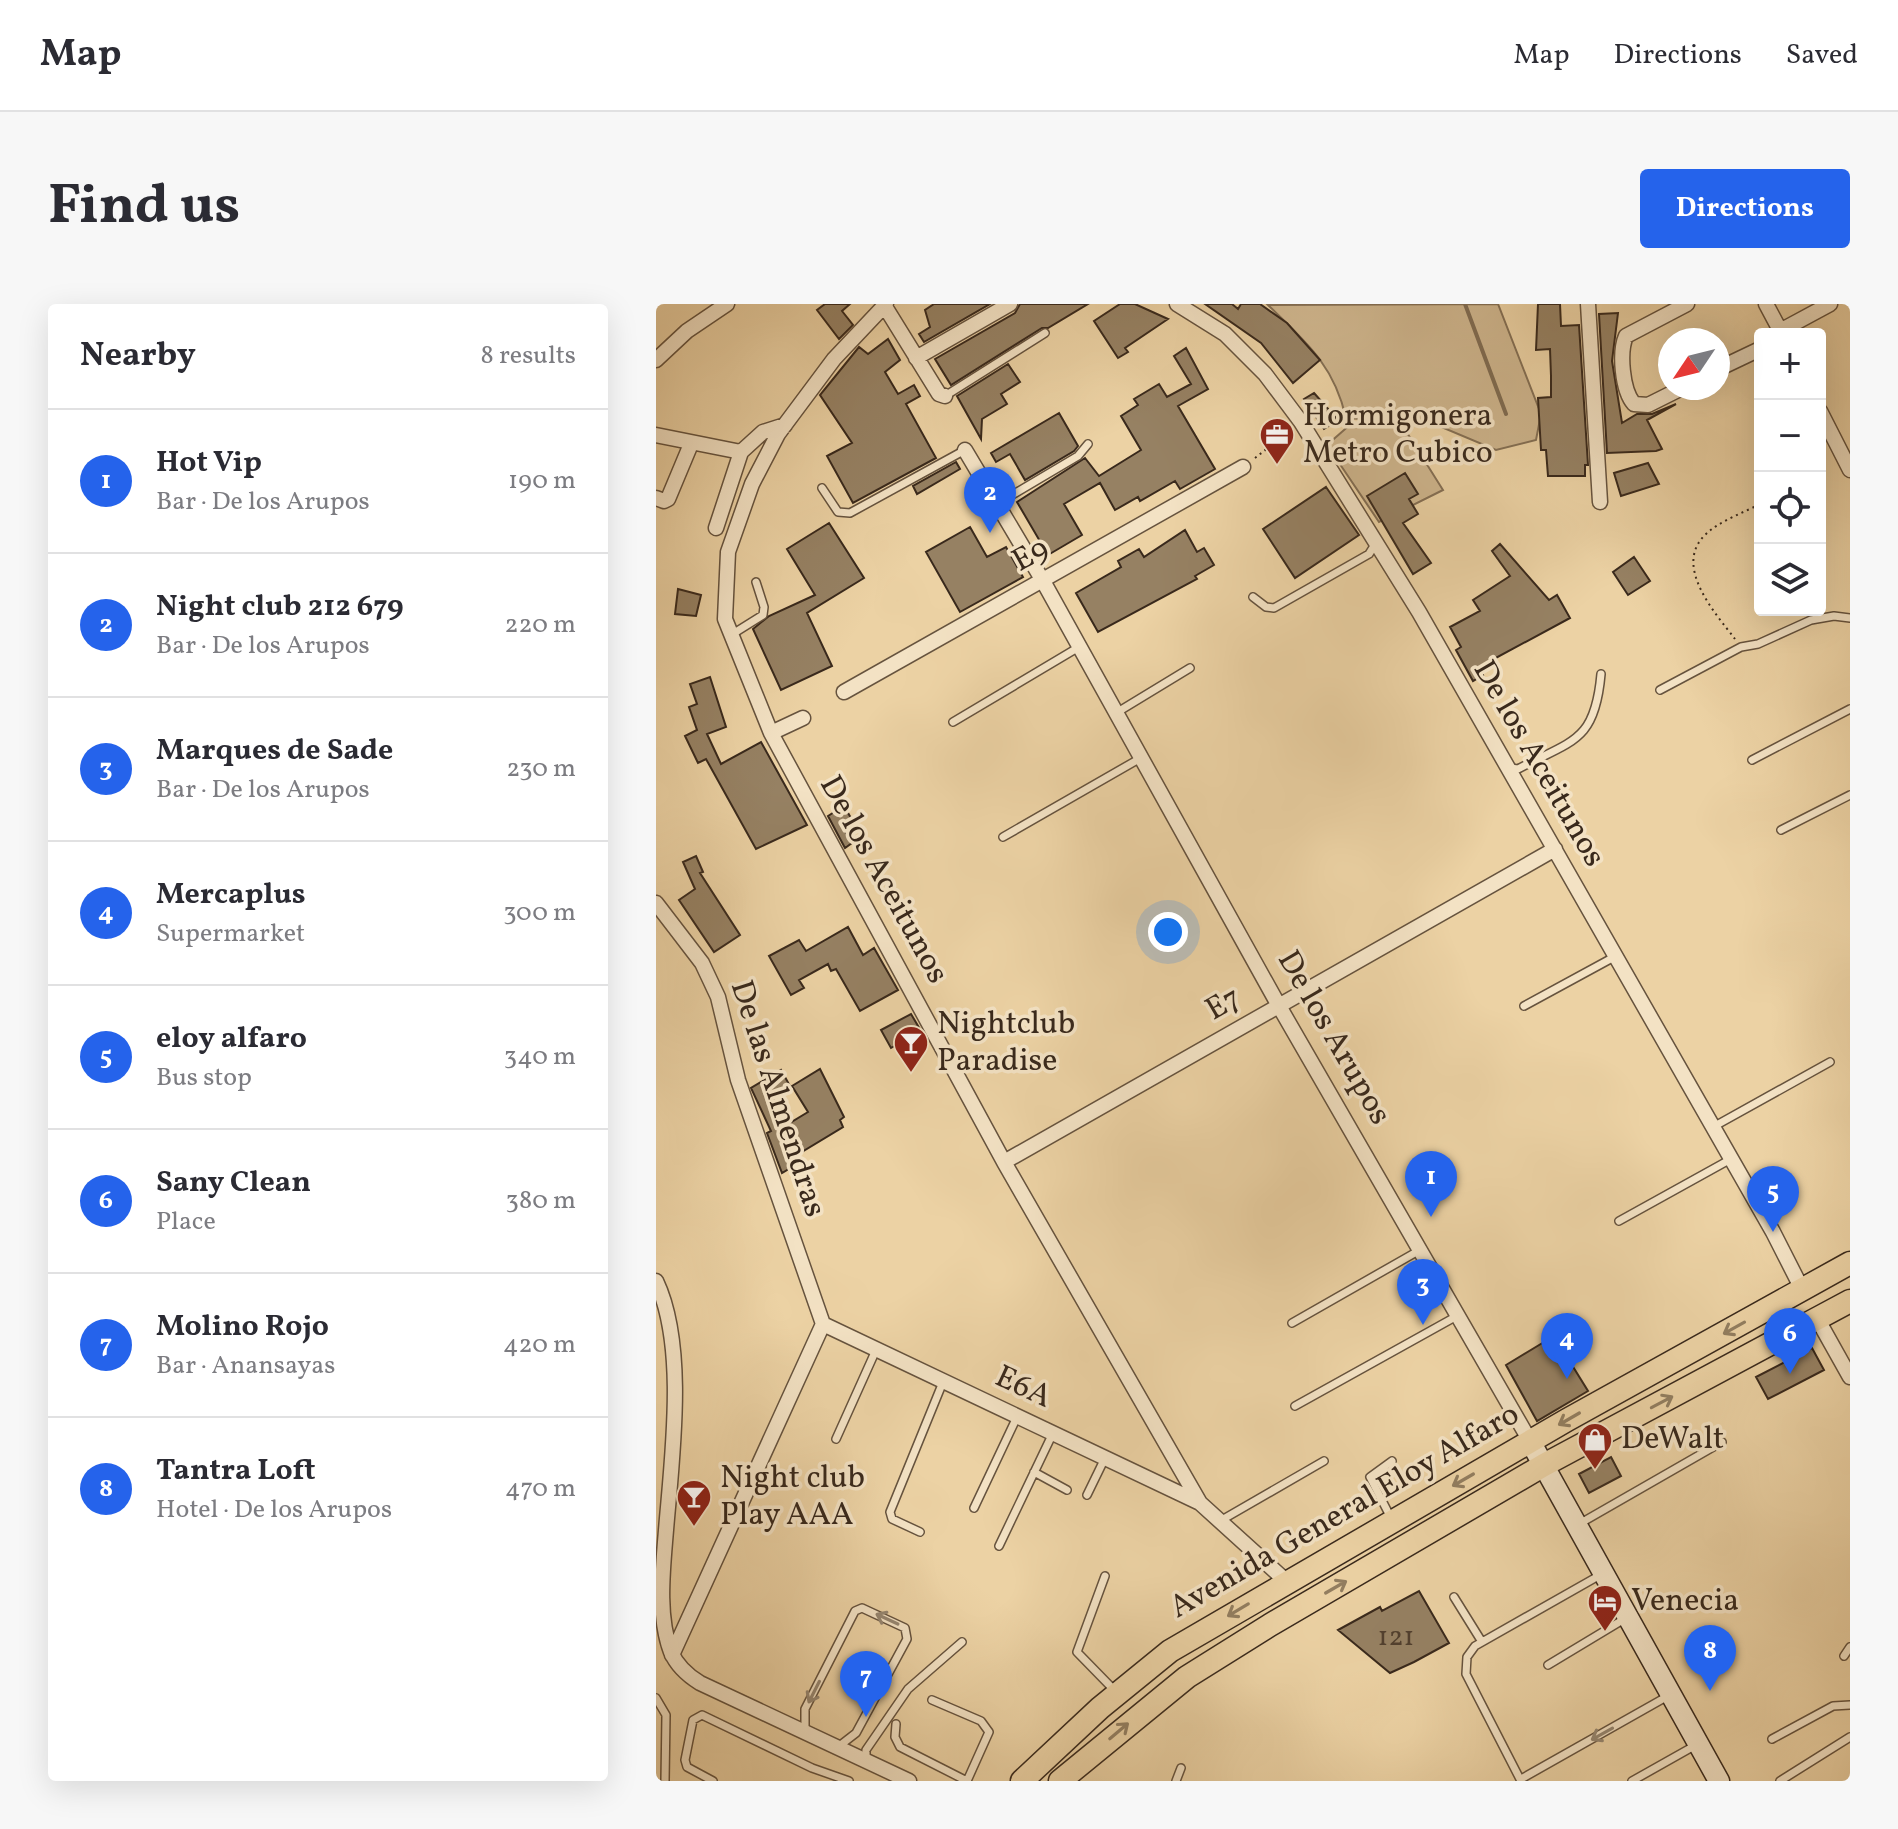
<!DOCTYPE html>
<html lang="en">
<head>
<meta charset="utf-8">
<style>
  :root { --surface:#fff; --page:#f7f7f7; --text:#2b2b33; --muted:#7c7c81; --line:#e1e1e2; --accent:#2563eb }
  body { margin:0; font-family:Vollkorn,serif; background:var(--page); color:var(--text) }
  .controls { position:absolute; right:24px; top:24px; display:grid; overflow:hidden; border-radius:8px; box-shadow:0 8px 32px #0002 }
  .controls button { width:72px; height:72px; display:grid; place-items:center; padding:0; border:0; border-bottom:2px solid var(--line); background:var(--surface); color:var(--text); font:40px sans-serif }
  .compass { position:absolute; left:1002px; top:24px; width:72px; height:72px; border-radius:50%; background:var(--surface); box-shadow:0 8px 32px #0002; rotate:235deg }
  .you { position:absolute; left:512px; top:628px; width:28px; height:28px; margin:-20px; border:6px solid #fff; border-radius:50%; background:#1a73e8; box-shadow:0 0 0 12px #1a73e833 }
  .badge { display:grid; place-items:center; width:52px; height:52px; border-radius:50%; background:var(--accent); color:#fff; font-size:26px; font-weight:700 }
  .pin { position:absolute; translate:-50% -66px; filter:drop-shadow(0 2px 4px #0008) }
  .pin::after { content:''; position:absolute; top:42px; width:28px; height:24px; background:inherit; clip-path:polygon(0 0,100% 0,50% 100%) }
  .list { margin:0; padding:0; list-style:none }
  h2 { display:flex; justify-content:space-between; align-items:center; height:104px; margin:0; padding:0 32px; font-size:34px }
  h2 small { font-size:26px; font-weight:400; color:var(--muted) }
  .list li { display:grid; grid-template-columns:52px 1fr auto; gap:24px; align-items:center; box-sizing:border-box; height:144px; padding:0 32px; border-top:2px solid var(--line) }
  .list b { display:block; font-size:30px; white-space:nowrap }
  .list p { margin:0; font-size:26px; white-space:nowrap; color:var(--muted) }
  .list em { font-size:26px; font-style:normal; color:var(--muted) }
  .icon { flex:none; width:44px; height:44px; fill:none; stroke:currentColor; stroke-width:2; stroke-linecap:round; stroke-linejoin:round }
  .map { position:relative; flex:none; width:1194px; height:1477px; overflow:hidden; border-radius:8px }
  header { display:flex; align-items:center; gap:48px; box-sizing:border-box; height:112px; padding:0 40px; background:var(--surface); border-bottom:2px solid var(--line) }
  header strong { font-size:38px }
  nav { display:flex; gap:44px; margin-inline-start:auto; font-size:28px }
  .intro { display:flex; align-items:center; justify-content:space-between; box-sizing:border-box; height:192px; padding:0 48px }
  h1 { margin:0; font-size:56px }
  .button { padding:20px 36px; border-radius:8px; background:var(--accent); color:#fff; font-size:28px; font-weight:700 }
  main { display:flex; gap:48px; padding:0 48px }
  aside { flex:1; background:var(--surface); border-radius:8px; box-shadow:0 8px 32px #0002 }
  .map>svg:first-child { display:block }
</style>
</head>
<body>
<header>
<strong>Map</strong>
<nav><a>Map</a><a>Directions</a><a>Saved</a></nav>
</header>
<div class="intro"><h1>Find us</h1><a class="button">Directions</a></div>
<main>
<aside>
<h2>Nearby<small>8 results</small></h2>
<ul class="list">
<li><span class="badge">1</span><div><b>Hot Vip</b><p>Bar · De los Arupos</p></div><em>190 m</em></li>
<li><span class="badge">2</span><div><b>Night club 212 679</b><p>Bar · De los Arupos</p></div><em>220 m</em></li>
<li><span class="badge">3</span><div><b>Marques de Sade</b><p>Bar · De los Arupos</p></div><em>230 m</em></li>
<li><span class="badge">4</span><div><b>Mercaplus</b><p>Supermarket</p></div><em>300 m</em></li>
<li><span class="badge">5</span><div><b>eloy alfaro</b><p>Bus stop</p></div><em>340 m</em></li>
<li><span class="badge">6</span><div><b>Sany Clean</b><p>Place</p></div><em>380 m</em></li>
<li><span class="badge">7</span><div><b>Molino Rojo</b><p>Bar · Anansayas</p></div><em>420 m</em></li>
<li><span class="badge">8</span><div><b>Tantra Loft</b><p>Hotel · De los Arupos</p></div><em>470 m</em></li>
</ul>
</aside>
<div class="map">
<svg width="1194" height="1477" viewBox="0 0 1194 1477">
  <rect width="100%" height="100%" fill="#ecd2a4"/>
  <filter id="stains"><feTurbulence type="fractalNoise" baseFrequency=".0025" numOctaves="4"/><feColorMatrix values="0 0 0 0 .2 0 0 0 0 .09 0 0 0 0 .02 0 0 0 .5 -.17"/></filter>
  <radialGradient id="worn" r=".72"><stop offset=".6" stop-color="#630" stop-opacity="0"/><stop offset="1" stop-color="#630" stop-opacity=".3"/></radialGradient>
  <path fill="#ceb58d" stroke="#846f54" stroke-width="2" d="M842 0 885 110 880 136 840 146 776 119 690 114C678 61 650 38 612 1Z
    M696 119 748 124 787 186 723 218 671 141Z"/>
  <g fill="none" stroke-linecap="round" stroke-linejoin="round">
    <path stroke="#806c52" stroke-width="4" d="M809 0 850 110"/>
  </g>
  <path fill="#968163" stroke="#39291c" stroke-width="2" d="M169 0H194L186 7 197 21 183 35 161 6Z
    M278 0H334L268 38 263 30 274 23 269 6Z
    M364 0H432L392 24H386L295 81 279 55 359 9Z
    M464 0H479L512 15 469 44 472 48 462 54 438 17Z
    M549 0H576L582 5 585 0H604L631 19 664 56 637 79 605 39Z
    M882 0H904L905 22 923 21 932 161H929V172H892L890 146H885L882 94 895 93V72L894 45 880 46Z
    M962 9 956 57 966 119 981 110H996L1020 100 991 116 1006 145 1000 147 951 149 943 10Z
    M232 35 244 56 229 68 242 90 258 81 264 92 250 100 280 154 197 199 171 152 196 139 164 91 203 43 212 50Z
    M530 44 552 85 522 102 559 165 524 185 519 177 484 197 482 193 459 206 444 179 408 200 426 231 392 251 361 198 429 154 443 172 485 146 465 112 482 101 478 95 503 80 511 93 535 80 518 52Z
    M352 60 364 78 345 90 351 100 326 115 325 135 301 92Z
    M658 89 682 116 668 125 648 95Z
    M403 109 422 142 418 147 369 176 354 150 340 158 335 149Z
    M300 158 304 165 261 190 257 182Z
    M992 159 1003 180 965 192 958 169Z
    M749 169 762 190 753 195 762 210 747 219 775 259 757 270 711 192Z
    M670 183 703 231 639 274 607 225Z
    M173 219 208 274 151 309 176 362 125 386 97 325 113 312 159 291 131 245Z
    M314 223 331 253 350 243 367 273 304 308 270 248Z
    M529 226 541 248 548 244 558 261 539 272 541 275 442 328 420 289 465 263 462 257 483 245 488 253Z
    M844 240 893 296 901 291 914 314 823 363 827 371 817 377 800 346 805 343 794 323 824 307 817 296 854 272 836 247Z
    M978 253 994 277 972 291 957 268Z
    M22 285 45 291 40 312 19 310Z
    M54 373 70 423 51 430 65 460 105 438 151 521 100 545 50 455 42 459 29 432 41 426 33 403 41 400 34 380Z
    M188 502 199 521 189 527 196 539 189 544 172 512Z
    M40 552 47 568 44 569 84 631 58 648 23 596 39 585 27 558Z
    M192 623 207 651 218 644 242 686 204 707 180 665 175 667 172 660 143 676 148 684 135 691 113 652 143 636 150 647Z
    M255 710 265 727 235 744 225 726Z
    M164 765 188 813 184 816 187 823 136 854 141 860 126 869 111 829 115 827 95 784 125 766 134 782 116 792 132 820 152 808 136 782Z
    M898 1032 932 1087 881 1117 850 1061Z
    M1156 1044 1168 1066 1112 1095 1100 1073Z
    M955 1153 965 1172 933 1189 923 1170Z
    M763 1287 793 1339 758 1358 734 1369 682 1326 724 1303 726 1307Z"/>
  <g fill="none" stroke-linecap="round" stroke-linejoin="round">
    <defs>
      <path id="lane" d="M289 92 389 29
        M166 184 182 208 194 209 309 146
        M341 200 422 152 432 140
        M597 293 610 303 618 304 713 250 720 239
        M75 331 107 311 108 303 100 278
        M1004 386 1085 343 1102 340 1155 316 1178 312 1194 314
        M460 409 534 364
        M297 418 423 343
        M1096 456 1194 405
        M854 464 862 465C917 436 939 438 945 370
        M1125 526 1194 491
        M347 533 483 455
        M868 702 960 652
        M1057 823 1174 758
        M963 917 1075 855
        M636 1019 764 946
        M639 1102 801 1012
        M180 1135 220 1046
        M378 1168 411 1186
        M431 1191 449 1154
        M318 1204 361 1113
        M735 1214 714 1173 736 1157
        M564 1217 668 1157
        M923 1220 1066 1138
        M264 1228 236 1215 234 1208 287 1078
        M343 1242 397 1129
        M449 1272 421 1348 460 1388
        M798 1293 826 1338
        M1188 1352 1194 1343
        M892 1361 970 1314
        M0 1394 10 1411 9 1477
        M276 1396 325 1417 333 1428 311 1477
        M240 1420 239 1433 244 1443 311 1477
        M149 1427V1405L199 1307 206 1304 249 1324 251 1335 200 1429 182 1443
        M1116 1435 1177 1402 1194 1401
        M210 1457V1446L252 1385 306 1338
        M865 1475 1012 1392
        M57 1477 31 1463 29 1456 37 1416 46 1411 156 1464 193 1477
        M520 1477 525 1464
        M865 1477 810 1370 811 1353 819 1342 946 1270
        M976 1477 1040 1441
        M1124 1477 1194 1433"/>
      <path id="street" d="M230 0 178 55 122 130 96 180 72 248 69 315 115 429 348 858 544 1199 630 1277
        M521 0 569 30 609 70 645 118 763 308 1117 928 1147 987
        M932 0 944 198
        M1110 0 1126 30
        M228 1 283 90 289 92
        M1124 27 1174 0
        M260 54 354 0
        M0 56 31 27 71 0
        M1062 65 1104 45
        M1026 84 992 101 978 100C966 86 963 48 970 32L1031 0
        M1164 107 1194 166
        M0 131 85 148 107 128 129 121
        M309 146 387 277 623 702 874 1137
        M0 194 8 197 12 195 35 140
        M60 224 85 148
        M188 388 587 163
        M115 429 147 414
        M0 599 46 659 62 693 82 776 167 1020
        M348 858 899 545
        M0 977C31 1042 16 1153 10 1226 7 1264 1 1311 15 1348 21 1362 31 1371 44 1379L253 1477
        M1162 1016 1194 1073
        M167 1020 544 1199
        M16 1351 167 1020"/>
      <path id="secondary" d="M874 1137 1063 1477"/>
      <path id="primary" d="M366 1477 444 1404 514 1347 911 1116 1194 959
        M404 1477 531 1373 614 1321 888 1161 1194 997"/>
    </defs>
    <use href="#lane" stroke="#66533e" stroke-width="10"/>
    <use href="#street" stroke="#66533e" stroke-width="17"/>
    <use href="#secondary" stroke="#39291c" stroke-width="23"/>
    <use href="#primary" stroke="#39291c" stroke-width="25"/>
    <path stroke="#39291c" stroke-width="2" stroke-dasharray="2 4" stroke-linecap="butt" d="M599 154 635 126
      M1164 169 1169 168
      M1079 335C1059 309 1017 262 1049 231 1063 217 1087 209 1104 200"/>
    <use href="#lane" stroke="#f3e2c4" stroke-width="7"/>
    <use href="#street" stroke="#f3e2c4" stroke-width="14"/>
    <use href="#secondary" stroke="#f3e2c4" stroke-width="20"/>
    <use href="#primary" stroke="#ecd2a4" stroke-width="22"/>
  </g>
  <defs><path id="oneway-shaft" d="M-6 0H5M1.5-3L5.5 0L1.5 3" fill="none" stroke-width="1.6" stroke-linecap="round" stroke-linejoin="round" transform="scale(2)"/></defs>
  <g stroke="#927e60">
    <use href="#oneway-shaft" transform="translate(1078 1024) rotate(151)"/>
    <use href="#oneway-shaft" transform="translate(1006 1098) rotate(-28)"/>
    <use href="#oneway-shaft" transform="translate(913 1115) rotate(150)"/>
    <use href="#oneway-shaft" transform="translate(807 1176) rotate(150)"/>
    <use href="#oneway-shaft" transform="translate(680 1283) rotate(-30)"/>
    <use href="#oneway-shaft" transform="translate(582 1306) rotate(149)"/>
    <use href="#oneway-shaft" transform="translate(463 1427) rotate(-40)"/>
  </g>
  <g stroke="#968670">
    <use href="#oneway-shaft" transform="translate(231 1315) rotate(-155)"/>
    <use href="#oneway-shaft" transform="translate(158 1388) rotate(117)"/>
    <use href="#oneway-shaft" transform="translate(946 1430) rotate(151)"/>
  </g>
  <defs>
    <symbol id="office-pin" viewBox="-11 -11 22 30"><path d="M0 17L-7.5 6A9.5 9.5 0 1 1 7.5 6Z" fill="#8f2418" stroke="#f3e2c4"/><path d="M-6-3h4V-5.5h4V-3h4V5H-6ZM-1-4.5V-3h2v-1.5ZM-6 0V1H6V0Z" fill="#fff"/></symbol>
    <symbol id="bar-pin" viewBox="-11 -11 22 30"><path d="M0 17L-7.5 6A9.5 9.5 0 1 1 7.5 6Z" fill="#8f2418" stroke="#f3e2c4"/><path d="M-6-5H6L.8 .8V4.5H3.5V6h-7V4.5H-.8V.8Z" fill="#fff"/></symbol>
    <symbol id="shop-pin" viewBox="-11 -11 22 30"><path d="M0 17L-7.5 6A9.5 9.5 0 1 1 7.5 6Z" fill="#8f2418" stroke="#f3e2c4"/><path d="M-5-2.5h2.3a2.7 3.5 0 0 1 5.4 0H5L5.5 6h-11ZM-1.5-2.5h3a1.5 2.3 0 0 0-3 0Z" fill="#fff"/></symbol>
    <symbol id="hotel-pin" viewBox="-11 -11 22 30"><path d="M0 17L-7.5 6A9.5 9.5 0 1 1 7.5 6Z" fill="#8f2418" stroke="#f3e2c4"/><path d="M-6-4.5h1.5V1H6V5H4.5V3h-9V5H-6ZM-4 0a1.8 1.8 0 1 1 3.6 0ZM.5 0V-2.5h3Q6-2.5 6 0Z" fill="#fff"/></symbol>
  </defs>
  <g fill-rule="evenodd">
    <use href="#office-pin" x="601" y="111" width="40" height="54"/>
    <use href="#bar-pin" x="235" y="719" width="40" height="54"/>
    <use href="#shop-pin" x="919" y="1116" width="40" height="54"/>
    <use href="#bar-pin" x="18" y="1173" width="40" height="54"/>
    <use href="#hotel-pin" x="929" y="1278" width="40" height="54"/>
  </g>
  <g text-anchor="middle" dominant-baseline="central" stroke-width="7" stroke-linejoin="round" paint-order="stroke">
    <g font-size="28" fill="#503f2e">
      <text x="740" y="1333">121</text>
    </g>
    <g font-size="32" fill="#39291c" stroke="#f3e2c4" text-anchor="start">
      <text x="647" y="113">Hormigonera<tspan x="647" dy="37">Metro Cubico</tspan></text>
      <text x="281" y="721">Nightclub<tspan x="281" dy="37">Paradise</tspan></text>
      <text x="965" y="1136">DeWalt</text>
      <text x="64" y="1175">Night club<tspan x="64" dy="37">Play AAA</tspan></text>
      <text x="975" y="1298">Venecia</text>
    </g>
    <g font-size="32" fill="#39291c" stroke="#f3e2c4">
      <text transform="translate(375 252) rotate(-29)">E9</text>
      <text transform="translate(882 460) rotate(60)">De los Aceitunos</text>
      <text transform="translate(227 576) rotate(61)">De los Aceitunos</text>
      <text transform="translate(568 701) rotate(-30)">E7</text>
      <text transform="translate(677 734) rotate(60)">De los Arupos</text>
      <text transform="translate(121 795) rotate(72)">De las Almendras</text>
      <text transform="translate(367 1084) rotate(25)">E6A</text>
      <text transform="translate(689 1208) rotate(-30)">Avenida General Eloy Alfaro</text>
    </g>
  </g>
  <rect width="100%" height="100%" filter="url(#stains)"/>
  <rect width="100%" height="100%" fill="url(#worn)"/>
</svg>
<div class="controls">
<button>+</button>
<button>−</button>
<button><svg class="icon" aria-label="locate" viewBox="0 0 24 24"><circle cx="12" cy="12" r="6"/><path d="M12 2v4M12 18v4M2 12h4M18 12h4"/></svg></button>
<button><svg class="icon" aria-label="layers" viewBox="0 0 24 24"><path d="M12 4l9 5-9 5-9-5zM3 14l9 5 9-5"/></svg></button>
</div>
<svg class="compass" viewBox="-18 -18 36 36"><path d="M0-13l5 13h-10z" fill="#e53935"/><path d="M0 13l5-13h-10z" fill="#7c7c81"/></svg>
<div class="you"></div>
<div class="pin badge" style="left:775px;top:913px">1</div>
<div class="pin badge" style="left:334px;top:229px">2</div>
<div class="pin badge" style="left:767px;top:1021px">3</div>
<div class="pin badge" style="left:911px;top:1075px">4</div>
<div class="pin badge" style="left:1117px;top:928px">5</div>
<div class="pin badge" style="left:1134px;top:1070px">6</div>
<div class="pin badge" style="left:210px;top:1413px">7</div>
<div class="pin badge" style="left:1054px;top:1387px">8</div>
</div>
</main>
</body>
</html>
